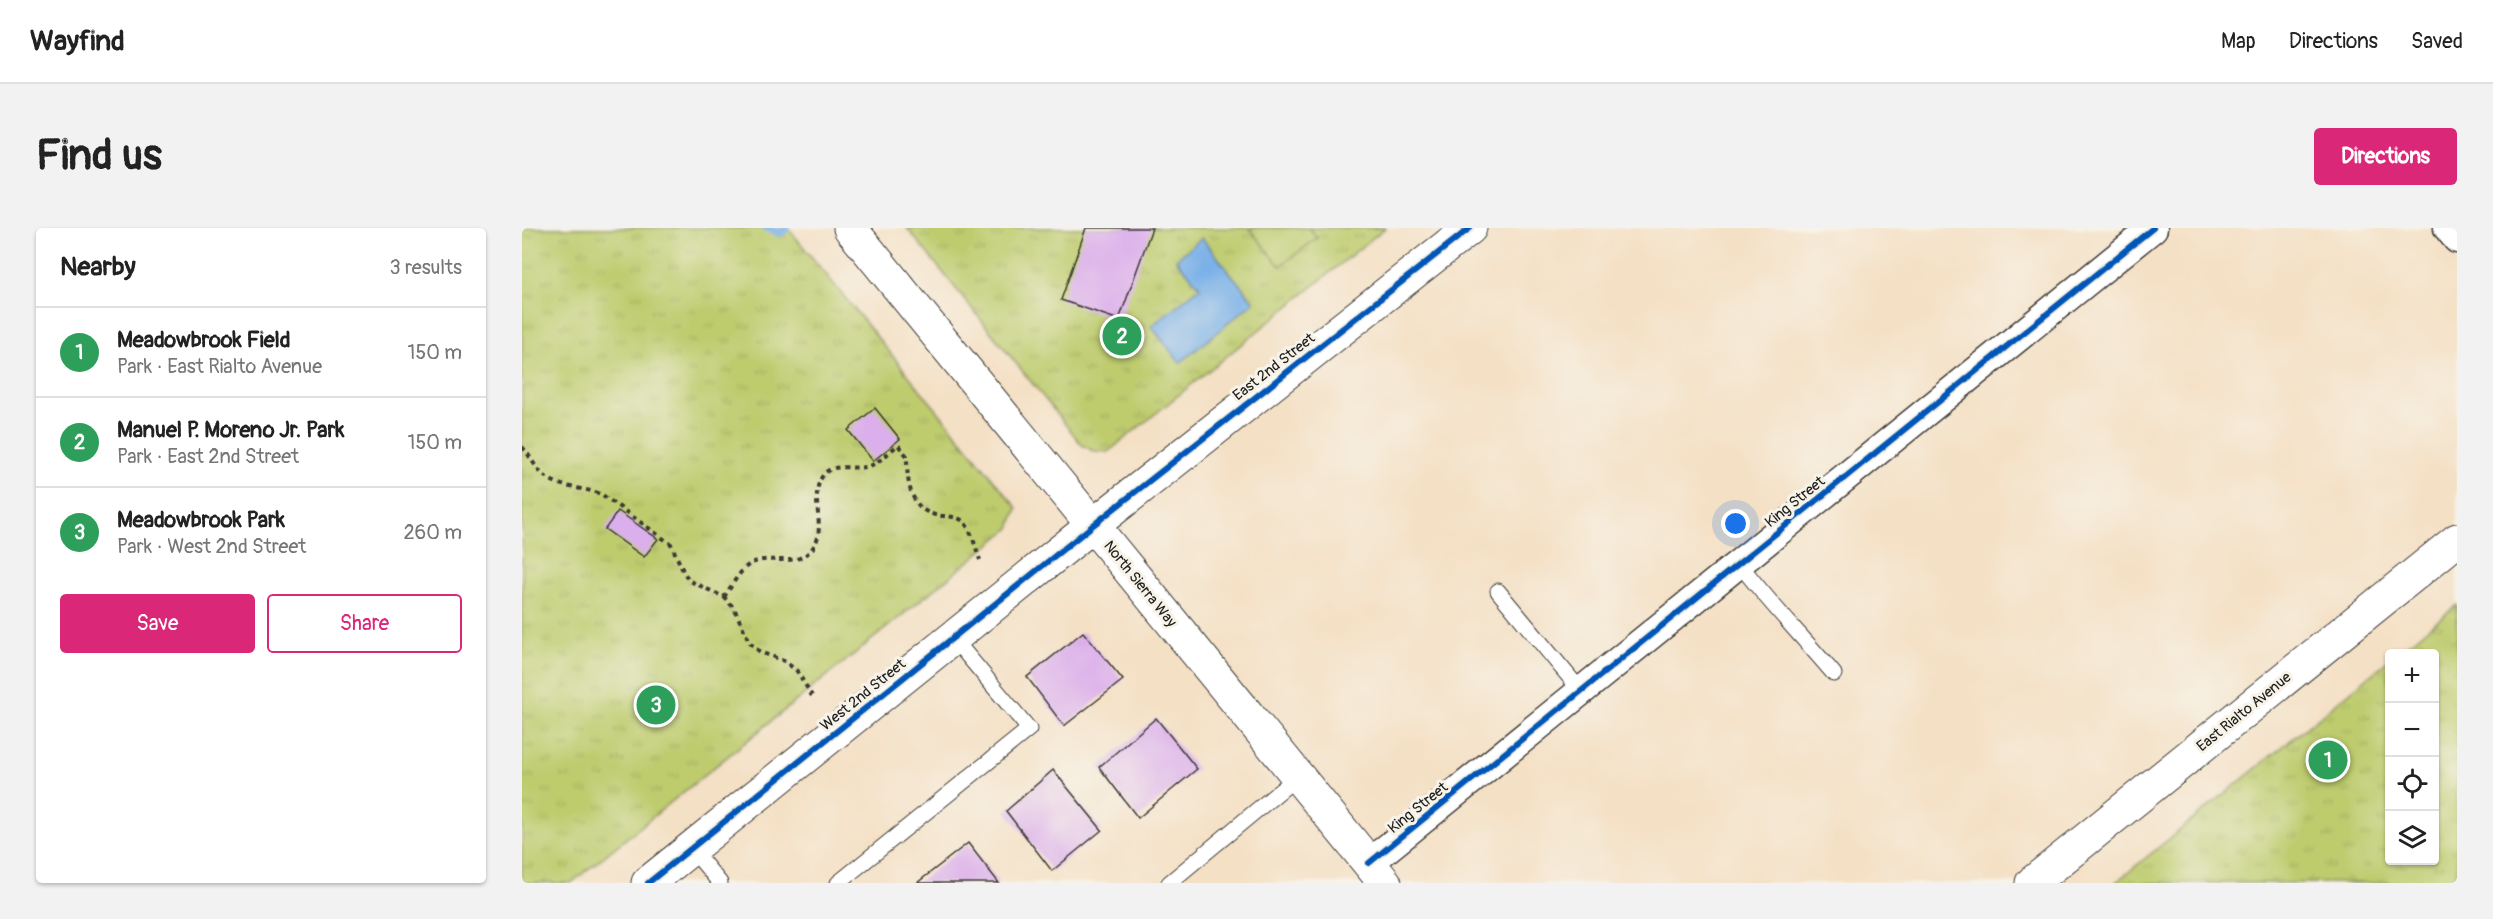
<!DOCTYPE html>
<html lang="en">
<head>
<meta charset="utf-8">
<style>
  :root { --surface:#fff; --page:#f2f2f2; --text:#222; --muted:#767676; --line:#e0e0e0; --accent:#db2777 }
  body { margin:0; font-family:Pangolin,sans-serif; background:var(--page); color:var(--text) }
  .controls { position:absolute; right:18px; bottom:18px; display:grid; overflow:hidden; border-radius:6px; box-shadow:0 2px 4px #0004 }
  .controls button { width:54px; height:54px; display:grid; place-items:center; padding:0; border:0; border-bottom:2px solid var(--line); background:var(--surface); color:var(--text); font:30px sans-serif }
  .you { position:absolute; left:1214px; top:296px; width:21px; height:21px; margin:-15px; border:4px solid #fff; border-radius:50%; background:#1a73e8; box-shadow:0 0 0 9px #1a73e833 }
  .badge { display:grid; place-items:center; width:39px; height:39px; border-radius:50%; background:var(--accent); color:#fff; font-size:20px; font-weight:700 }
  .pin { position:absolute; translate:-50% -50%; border:3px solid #fff; box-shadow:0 2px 6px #0006 }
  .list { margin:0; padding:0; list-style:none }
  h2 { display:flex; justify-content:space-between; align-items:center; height:78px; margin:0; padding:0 24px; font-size:26px }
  h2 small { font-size:20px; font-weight:400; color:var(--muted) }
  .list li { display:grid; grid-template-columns:39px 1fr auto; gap:18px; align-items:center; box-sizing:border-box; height:90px; padding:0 24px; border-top:2px solid var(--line) }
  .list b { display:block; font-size:22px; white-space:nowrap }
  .list p { margin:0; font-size:20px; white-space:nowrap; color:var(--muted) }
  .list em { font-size:20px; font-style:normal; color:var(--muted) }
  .actions { display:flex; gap:12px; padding:18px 24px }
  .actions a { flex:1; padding:14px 0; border:2px solid var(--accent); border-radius:6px; text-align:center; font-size:21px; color:var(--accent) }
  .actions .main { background:var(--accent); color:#fff }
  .icon { flex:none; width:33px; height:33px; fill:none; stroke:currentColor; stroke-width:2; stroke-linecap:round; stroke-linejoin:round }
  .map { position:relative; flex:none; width:1935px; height:655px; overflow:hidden; border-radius:6px }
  header { display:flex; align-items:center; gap:36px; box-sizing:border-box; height:84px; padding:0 30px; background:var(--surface); border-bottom:2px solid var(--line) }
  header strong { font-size:28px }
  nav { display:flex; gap:33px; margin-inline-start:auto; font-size:21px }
  .intro { display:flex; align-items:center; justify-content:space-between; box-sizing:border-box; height:144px; padding:0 36px }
  h1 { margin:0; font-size:42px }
  .button { padding:15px 27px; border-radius:6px; background:var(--accent); color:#fff; font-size:21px; font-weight:700 }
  main { display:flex; gap:36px; padding:0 36px }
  aside { flex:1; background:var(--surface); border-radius:6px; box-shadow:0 2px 4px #0004 }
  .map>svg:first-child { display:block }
</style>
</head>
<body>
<header>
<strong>Wayfind</strong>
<nav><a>Map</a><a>Directions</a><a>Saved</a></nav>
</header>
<div class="intro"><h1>Find us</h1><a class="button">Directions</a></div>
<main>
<aside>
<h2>Nearby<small>3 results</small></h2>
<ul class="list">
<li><span class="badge" style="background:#2e9e5b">1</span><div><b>Meadowbrook Field</b><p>Park · East Rialto Avenue</p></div><em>150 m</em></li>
<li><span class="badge" style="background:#2e9e5b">2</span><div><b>Manuel P. Moreno Jr. Park</b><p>Park · East 2nd Street</p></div><em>150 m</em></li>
<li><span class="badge" style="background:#2e9e5b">3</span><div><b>Meadowbrook Park</b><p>Park · West 2nd Street</p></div><em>260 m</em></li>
</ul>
<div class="actions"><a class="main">Save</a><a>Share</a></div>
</aside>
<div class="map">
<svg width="1935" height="655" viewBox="0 0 1935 655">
  <defs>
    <pattern id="park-tufts" width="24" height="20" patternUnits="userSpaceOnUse" patternTransform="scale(1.5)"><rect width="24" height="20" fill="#becc6e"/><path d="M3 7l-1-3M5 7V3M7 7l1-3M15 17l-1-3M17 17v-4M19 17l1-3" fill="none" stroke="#a3af5f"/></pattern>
  </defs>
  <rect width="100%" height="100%" fill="#f7f3e8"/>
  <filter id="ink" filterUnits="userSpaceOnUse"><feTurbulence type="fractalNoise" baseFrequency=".0167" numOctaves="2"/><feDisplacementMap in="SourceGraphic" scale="12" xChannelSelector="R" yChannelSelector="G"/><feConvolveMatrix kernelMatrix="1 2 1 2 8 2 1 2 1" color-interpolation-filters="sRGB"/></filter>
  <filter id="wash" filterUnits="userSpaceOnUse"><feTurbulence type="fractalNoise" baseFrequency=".008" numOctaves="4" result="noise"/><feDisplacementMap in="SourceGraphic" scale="24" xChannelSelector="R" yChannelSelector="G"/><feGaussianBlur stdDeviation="1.35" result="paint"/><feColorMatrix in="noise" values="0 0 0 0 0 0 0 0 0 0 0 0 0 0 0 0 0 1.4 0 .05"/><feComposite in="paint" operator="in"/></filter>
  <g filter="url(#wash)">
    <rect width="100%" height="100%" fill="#f4e0c5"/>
    <path fill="url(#park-tufts)" stroke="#6d7445" stroke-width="1.5" d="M0 0H266L495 280 488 300 49 655H0Z
      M385 0H863L586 224 571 223 560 217Z
      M1935 377V655H1593L1867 432 1868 632H1912V425H1875Z"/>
    <path fill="#becc6e" stroke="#6d7445" stroke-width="1.5" d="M727 0H787L795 10 758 38Z"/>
    <path fill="#79b0e8" stroke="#4a6682" stroke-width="1.5" d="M680 10 732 74 658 135 629 98 678 59 654 31Z"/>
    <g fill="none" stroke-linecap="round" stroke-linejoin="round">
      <path stroke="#79b0e8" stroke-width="8" d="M244 0 258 5 264 1"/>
    </g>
    <g id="blocks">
      <path fill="#dbafeb" d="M564 0H630L597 92 539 72Z
        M353 180 378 211 351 233 326 202Z
        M96 283 136 311 122 329 83 301Z
        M561 404 601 452 542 498 505 449Z
        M634 490 675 541 616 590 577 539Z
        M531 542 580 602 530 643 484 583Z
        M446 615 477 655H395Z"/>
    </g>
  </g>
  <g filter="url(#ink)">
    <use href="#blocks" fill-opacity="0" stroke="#3c3935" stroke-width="1.5"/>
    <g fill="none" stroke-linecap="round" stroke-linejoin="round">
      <defs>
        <path id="service" d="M1217 335C1246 374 1281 409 1312 446
          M976 363 1059 463
          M169 620 198 655
          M316 655 507 501 431 410
          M647 655 776 548"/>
        <path id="minor" d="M1926 0 1935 11
          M847 635 1631 0"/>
        <path id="tertiary" d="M328 0 863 655
          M126 655 570 298 948 0
          M1510 655 1935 312"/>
      </defs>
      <use href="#service" stroke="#3c3935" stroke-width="17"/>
      <use href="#minor" stroke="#3c3935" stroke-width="31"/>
      <use href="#tertiary" stroke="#3c3935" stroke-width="35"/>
      <path stroke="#3c3935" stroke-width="4" stroke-dasharray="4.5 4.5" stroke-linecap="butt" d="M0 219C9 228 13 241 24 249 40 261 61 259 79 266L149 316 162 345 168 353 202 369 212 380 228 415 238 424 262 433 275 443 290 468
        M202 369C210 358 217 343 228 336 248 325 273 341 289 322 308 301 284 268 302 246 313 233 337 244 350 237 360 232 368 223 376 217L385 228C385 250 386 280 413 287 422 289 433 287 441 293 449 300 454 321 458 332"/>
      <use href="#service" stroke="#fff" stroke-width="15"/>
      <use href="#minor" stroke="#fff" stroke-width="28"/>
      <use href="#tertiary" stroke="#fff" stroke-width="33"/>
      <defs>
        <path id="cycleway" d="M847 635 1631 0
          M126 655 570 298 948 0"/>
      </defs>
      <use href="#cycleway" stroke="#f7f3e8" stroke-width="10"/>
      <use href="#cycleway" stroke="#0057b8" stroke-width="6"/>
    </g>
  </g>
  <g text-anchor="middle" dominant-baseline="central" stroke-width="6" stroke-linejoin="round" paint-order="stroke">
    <g font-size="15" fill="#1c1c1c" stroke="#f7f3e8">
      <text transform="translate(752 139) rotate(-38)">East 2nd Street</text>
      <text transform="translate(1273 274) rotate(-39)">King Street</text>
      <text transform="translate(618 356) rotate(51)">North Sierra Way</text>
      <text transform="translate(341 467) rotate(-39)">West 2nd Street</text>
      <text transform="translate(1722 484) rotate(-39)">East Rialto Avenue</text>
      <text transform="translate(896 580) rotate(-39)">King Street</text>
    </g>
  </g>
</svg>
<div class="controls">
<button>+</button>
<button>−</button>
<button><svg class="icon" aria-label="locate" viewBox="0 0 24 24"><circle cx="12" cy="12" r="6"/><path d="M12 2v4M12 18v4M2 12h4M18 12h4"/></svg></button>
<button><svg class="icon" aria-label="layers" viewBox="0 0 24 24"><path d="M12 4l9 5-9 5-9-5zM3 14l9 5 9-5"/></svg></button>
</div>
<div class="you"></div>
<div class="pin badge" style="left:1806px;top:532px;background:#2e9e5b">1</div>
<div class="pin badge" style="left:600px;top:108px;background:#2e9e5b">2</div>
<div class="pin badge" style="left:134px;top:477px;background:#2e9e5b">3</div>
</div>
</main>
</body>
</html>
